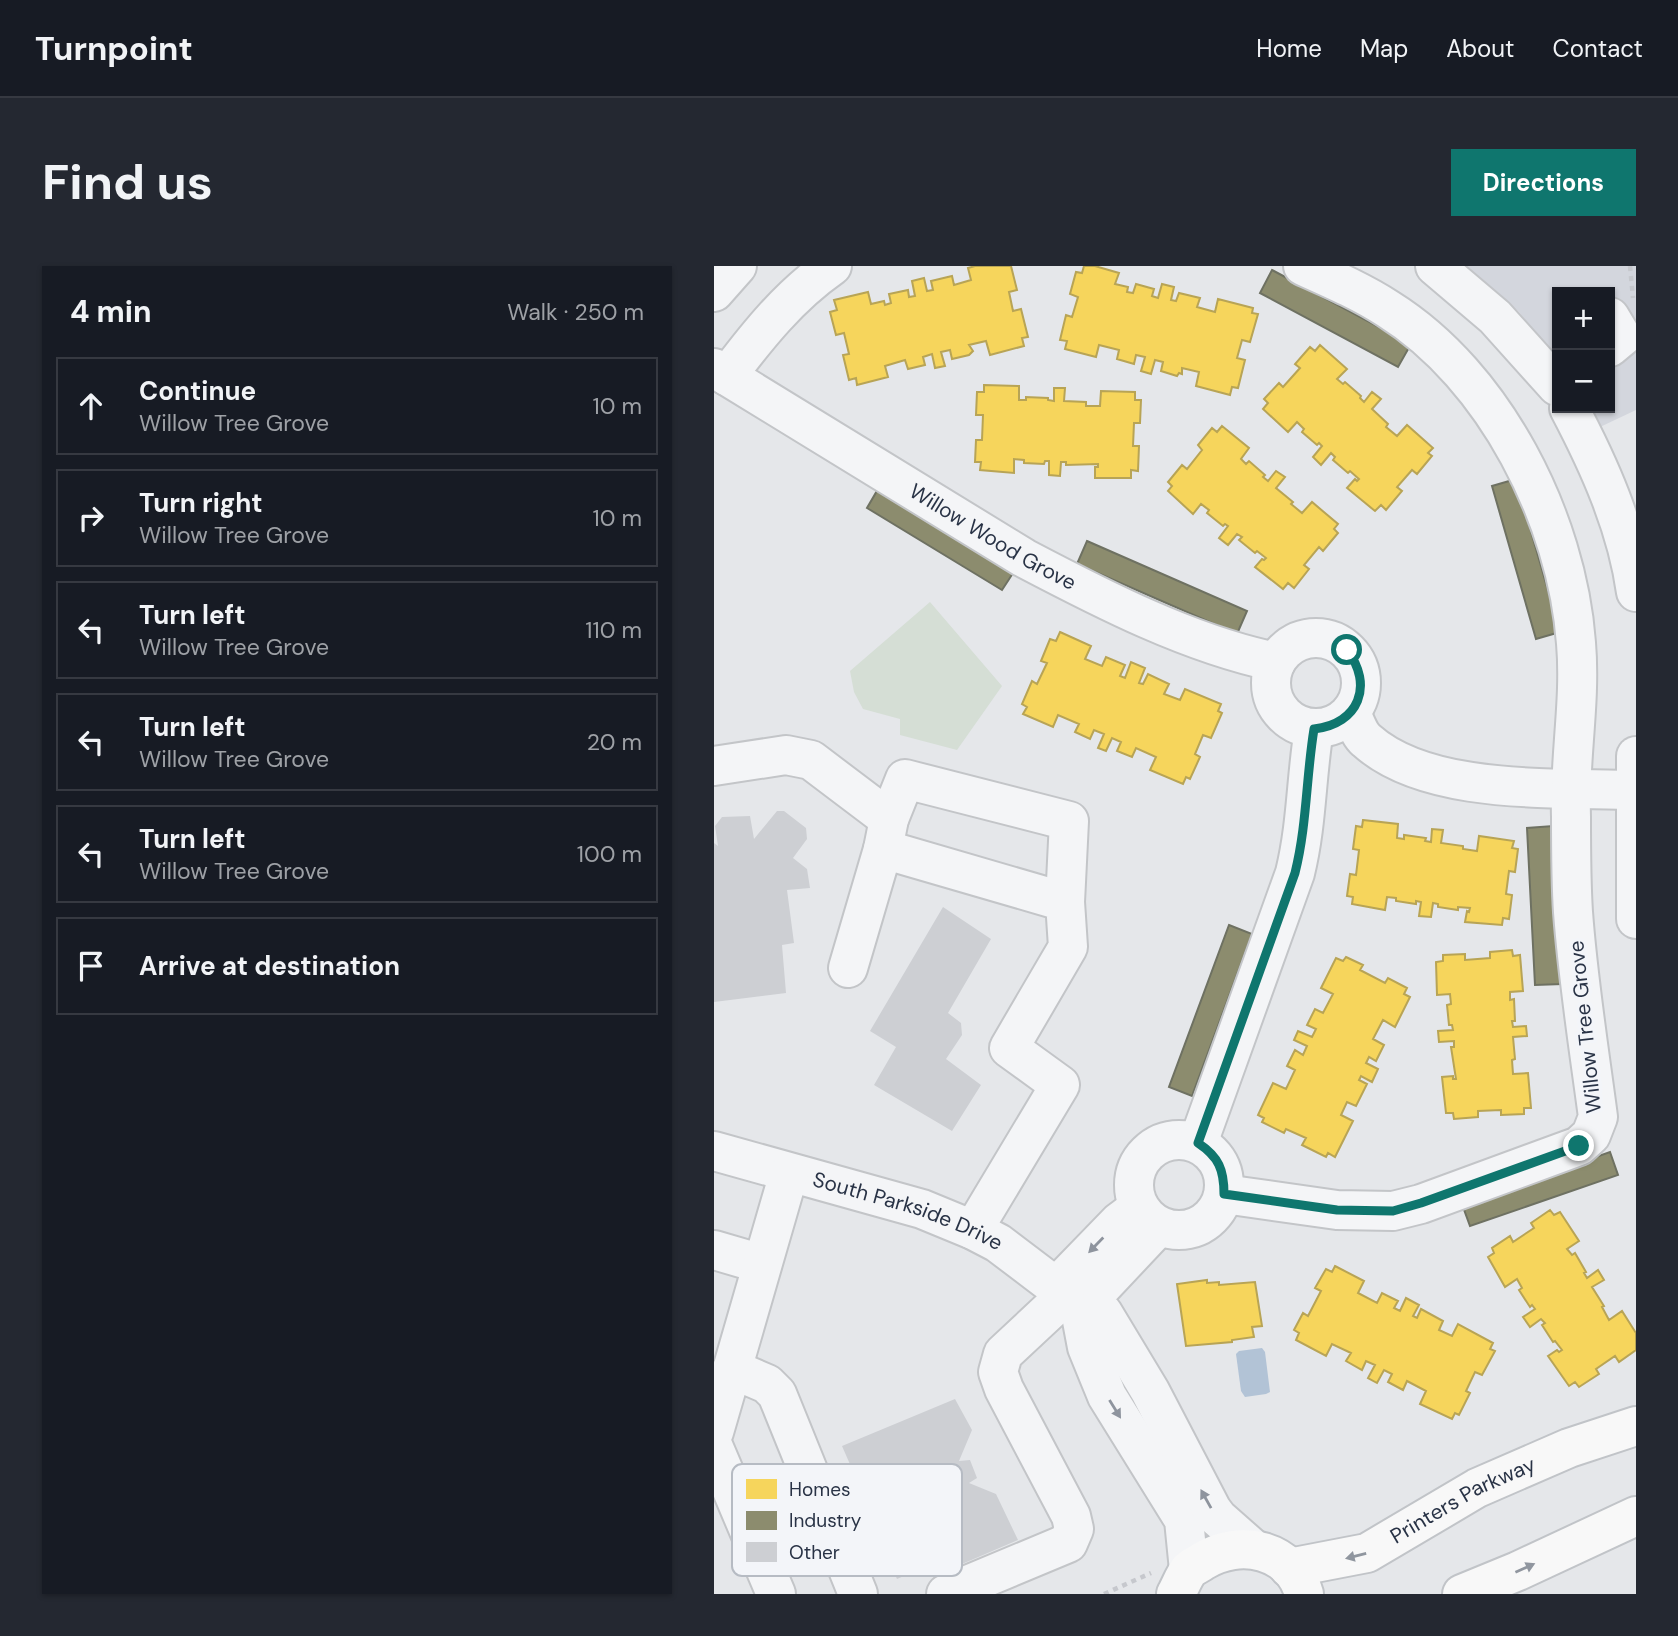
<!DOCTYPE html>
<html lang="en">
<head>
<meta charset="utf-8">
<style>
  :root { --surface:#171b24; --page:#242831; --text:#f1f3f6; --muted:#9ea1a6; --line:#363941; --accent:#0f766e }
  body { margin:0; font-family:"DM Sans",sans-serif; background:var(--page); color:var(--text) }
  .controls { position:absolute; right:21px; top:21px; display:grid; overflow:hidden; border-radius:0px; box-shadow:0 2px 5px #0004 }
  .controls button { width:63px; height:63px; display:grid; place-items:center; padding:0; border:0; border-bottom:2px solid var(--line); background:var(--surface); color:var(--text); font:35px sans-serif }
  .stop { position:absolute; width:21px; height:21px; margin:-16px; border:5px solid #0f766e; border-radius:50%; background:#fff }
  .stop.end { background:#0f766e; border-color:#fff; box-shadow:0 2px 7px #0008 }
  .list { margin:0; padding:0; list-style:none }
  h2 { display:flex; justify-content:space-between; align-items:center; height:91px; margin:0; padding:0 28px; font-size:30px }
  h2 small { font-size:23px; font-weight:400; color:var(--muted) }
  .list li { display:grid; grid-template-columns:46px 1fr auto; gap:21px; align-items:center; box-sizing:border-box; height:98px; margin:0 14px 14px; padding:0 14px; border:2px solid var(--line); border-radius:0px }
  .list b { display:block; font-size:26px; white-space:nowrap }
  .list p { margin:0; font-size:23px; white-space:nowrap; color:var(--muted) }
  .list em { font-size:23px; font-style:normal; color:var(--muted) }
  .icon { flex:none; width:38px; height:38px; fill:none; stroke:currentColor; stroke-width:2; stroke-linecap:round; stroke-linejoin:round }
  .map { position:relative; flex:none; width:922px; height:1328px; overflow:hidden; border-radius:0px }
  header { display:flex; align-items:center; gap:42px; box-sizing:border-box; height:98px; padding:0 35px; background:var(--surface); border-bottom:2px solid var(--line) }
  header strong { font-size:33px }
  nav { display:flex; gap:38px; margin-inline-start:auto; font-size:24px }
  .intro { display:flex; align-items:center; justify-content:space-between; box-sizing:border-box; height:168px; padding:0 42px }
  h1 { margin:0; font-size:49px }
  .button { padding:18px 32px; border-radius:0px; background:var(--accent); color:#fff; font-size:24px; font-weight:700 }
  main { display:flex; gap:42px; padding:0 42px }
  aside { flex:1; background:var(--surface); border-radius:0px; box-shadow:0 2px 5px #0004 }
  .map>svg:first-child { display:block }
</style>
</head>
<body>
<header>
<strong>Turnpoint</strong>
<nav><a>Home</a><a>Map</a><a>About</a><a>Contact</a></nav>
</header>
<div class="intro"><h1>Find us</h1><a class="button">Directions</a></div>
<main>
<aside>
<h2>4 min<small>Walk · 250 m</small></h2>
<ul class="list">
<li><svg class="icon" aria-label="ahead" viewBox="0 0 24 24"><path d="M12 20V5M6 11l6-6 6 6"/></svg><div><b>Continue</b><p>Willow Tree Grove</p></div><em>10 m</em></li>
<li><svg class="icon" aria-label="right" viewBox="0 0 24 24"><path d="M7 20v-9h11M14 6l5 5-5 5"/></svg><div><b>Turn right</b><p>Willow Tree Grove</p></div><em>10 m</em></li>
<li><svg class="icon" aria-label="left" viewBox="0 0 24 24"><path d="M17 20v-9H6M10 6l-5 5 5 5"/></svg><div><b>Turn left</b><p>Willow Tree Grove</p></div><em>110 m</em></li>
<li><svg class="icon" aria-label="left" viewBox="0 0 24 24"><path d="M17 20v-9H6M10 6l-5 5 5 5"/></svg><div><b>Turn left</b><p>Willow Tree Grove</p></div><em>20 m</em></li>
<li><svg class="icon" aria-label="left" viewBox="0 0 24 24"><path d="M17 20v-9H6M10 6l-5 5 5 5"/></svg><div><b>Turn left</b><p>Willow Tree Grove</p></div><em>100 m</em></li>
<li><svg class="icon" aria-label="arrive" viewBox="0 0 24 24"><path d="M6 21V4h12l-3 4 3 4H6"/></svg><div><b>Arrive at destination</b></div></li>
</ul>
</aside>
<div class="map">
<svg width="922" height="1328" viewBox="0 0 922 1328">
  <rect width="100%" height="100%" fill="#e5e7ea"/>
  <path fill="#d3d6dd" d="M749 0H922V144L886 161 874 142H896V26H843V94L805 46Z"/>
  <path fill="#d5ded5" d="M216 336 288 420 243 484 186 469V453L149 443 140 426 136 405Z"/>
  <path fill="#b2c3d6" d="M548 1082 551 1086 556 1126 552 1128 531 1131 527 1125 522 1088 525 1085Z"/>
  <path fill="#f6d55c" stroke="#b8a455" stroke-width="2" d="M261 0H297L303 24 295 26 299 45 307 43 314 71 308 72 310 80 276 89 272 75 255 79 259 85 255 89 238 93 236 84 227 86 231 100 221 102 218 88 209 91 211 99 194 103 191 94 171 100 174 111 143 119 142 112 135 114 129 89 135 88 130 67 122 69 116 46 123 44 120 34 154 26 157 38 170 35 171 39 177 37 175 28 194 24 195 31 201 30 198 15 210 12 213 25 219 24 217 15 238 10 240 19 257 14 254 2Z
    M370 0H381L405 7 401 18 414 21 413 26 419 27 422 18 440 23 438 30 444 32 448 18 460 21 457 34 462 35 465 27 486 32 483 41 501 46 504 33 539 42 538 47 544 48 536 76 528 74 523 92 531 94 524 122 518 121 516 129 482 120 485 106 468 102V108L465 107 463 110 447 105 449 96 441 94 437 108 427 105 431 91 422 89 420 98 403 93 405 84 385 79 382 91 351 83 353 75 346 74 352 49 358 51 364 31 356 28 362 6 368 7Z
    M606 79 633 103 623 113 629 118 631 116 647 130 646 132 650 136 658 126 667 133 658 143 674 158 672 161 683 170 693 159 719 182 714 187 718 190 703 208 698 204 683 221 688 225 672 244 667 239 661 245 633 222 641 213 643 215 645 213 636 205 634 207 619 194 621 191 617 187 607 199 599 191 608 180 605 177 603 179 588 166 590 163 583 156 574 166 549 143 554 137 550 133 565 117 569 121 586 102 581 98 596 81 601 85Z
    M270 119 305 120V134H312V131L334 132V134L340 135V122H351L350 135 372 136V140H386L387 125 421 126V134H427L426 157H420L419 180H425L424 205 417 204V212H381V201H384V198L352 199V196H347L346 210 335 209V195H331L330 198 310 197V194L300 193V207L266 204 267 196H261L262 174H268L269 149H262L263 126H270Z
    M508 160 535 182 527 193 532 198 535 195 551 209 549 211 554 215 562 205 571 211 562 222 579 236 577 238 588 247 598 236 624 258 620 263 624 267 609 285 605 281 590 299 595 303 580 322 574 317 569 323 541 301 548 293 550 294 552 292 543 285 541 287 525 274 528 271 523 268 514 279 505 272 514 260 511 258 509 260 493 247 495 244 487 238 479 248 454 225 458 220 454 216 468 199 473 203 488 184 484 179 498 162 503 166Z
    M346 366 377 380 371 393 388 400 392 391 411 399 406 410 411 412 417 396 431 402 425 417 429 418 434 408 455 418 450 428 466 434 471 423 507 438 504 445 508 447 497 472 489 469 481 488 486 491 476 513 472 511 469 518 436 504 442 491 422 482 418 491 403 485 407 476 398 472 392 485 384 482 390 468 380 464 376 473 361 466 365 458 344 449 339 461 309 448 313 441 308 438 318 415 323 418 333 397 327 395 336 373 342 375Z
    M649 554 684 558 683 572 690 573V569L712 572 711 575 717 576 718 563 729 564 727 577 749 580V583L763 585 765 570 800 575 798 582 804 583 801 606 795 605 792 628 798 629 795 653 789 652 788 659 751 656 753 645 755 646 756 642 744 641V644L724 641V638L719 637 717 651 705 650 707 636 702 635V638L682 635V632L673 631 671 644 638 638 639 631 633 630 636 608 642 609 645 584 639 583 642 560 648 561Z
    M798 684 799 690 806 689 809 725 796 726V734L800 733 801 755H798L799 761 812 760 813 770 799 771 801 793 798 794 799 808 814 807 817 842H810V848L787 849V844L764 845V851L740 853 739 847H732L728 811 739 810V813H742L737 781H740V775L725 776 724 765 739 764 738 759H735L733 739 737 738 736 728 723 729 722 696 729 695V689L751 688V694L776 692V686Z
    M632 691 649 699 646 704 671 717 674 712 693 722 690 728 696 731 681 761 669 754 659 773 670 779 662 795 655 791 652 797 664 803 658 816 647 810 645 814 653 818 642 840 633 836 627 849 639 855 621 891 614 887 612 891 588 879 592 872 572 863 570 867 548 856 550 852 544 849 559 817 572 823 581 804 573 800 581 784 589 789 593 780 580 774 584 765 598 771 602 763 593 759 601 743 609 747 619 728 607 722 622 692 629 695Z
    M836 944 840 949 846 946 865 975 853 983 858 989 861 987 872 1006 870 1007 873 1012 884 1004 890 1014 878 1021 890 1040 888 1041 895 1054 908 1045 922 1067V1084L905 1096 901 1090 882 1103 885 1108 865 1121 861 1116 855 1120 834 1090 843 1084 845 1086 848 1084 841 1075 839 1076 828 1059 831 1057 827 1053 816 1061 809 1051 821 1043 818 1039 816 1041 805 1024 808 1022 803 1013 791 1021 774 991 780 987 778 982 796 970 799 976 820 962 817 957Z
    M621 1000 650 1015 644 1027 663 1037 668 1027 684 1035 680 1042 686 1045 692 1032 705 1039 699 1050 703 1052 707 1043 729 1055 725 1064 738 1070 744 1058 779 1077 776 1083 781 1085 768 1109 761 1106 752 1125 756 1127 745 1149 741 1147 738 1153 706 1138 712 1125 693 1115 689 1124 674 1116 678 1108 670 1104 663 1117 654 1112 661 1099 652 1095 648 1104 632 1095 637 1087 618 1078 612 1090 582 1074 585 1067 580 1064 589 1047 594 1050 607 1025 601 1022 612 1003 618 1006Z
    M493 1014V1017L505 1016V1019L541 1016 548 1060 538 1061 540 1071 518 1074V1076L472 1080 463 1018Z"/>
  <path fill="#8c8c6e" stroke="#6e7162" stroke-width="2" d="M558 4 697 78 684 101 546 27Z
    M802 213 846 366 822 373 778 220Z
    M167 218 303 301 288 324 153 242Z
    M373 275 533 345 523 368 363 298Z
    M839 560 848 718 821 719 813 562Z
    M515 659 538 668 478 830 455 821Z
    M896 886 904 909 756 960 748 938Z"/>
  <path fill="#cdcfd3" d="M63 545H70L92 562 93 573 79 592 93 603 96 622 73 624 80 677 68 679 72 727 0 736V577L4 580 1 560 8 551 36 550 40 573Z
    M229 641 277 673 234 747 247 757 248 769 232 793 267 819 238 865 160 819 182 781 156 765Z
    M241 1133 258 1164 245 1195 256 1194 263 1212 255 1217 282 1228 304 1274 227 1307 222 1296 183 1313 159 1260 144 1266 131 1236 149 1228 128 1180Z"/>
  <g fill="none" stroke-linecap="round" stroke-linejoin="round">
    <defs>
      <g id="minor">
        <path d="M721 0 781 51 843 120"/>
        <path d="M0 26 23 0"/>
        <path d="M896 51 908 71 896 81"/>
        <path id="s1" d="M0 102 310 292C388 333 475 378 562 396"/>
        <path d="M13 110C44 69 75 30 118 0"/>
        <path d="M855 142C885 199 913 261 922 326"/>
        <circle cx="602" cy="417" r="45"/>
        <path d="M637 447C641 455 645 468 652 474 714 530 842 521 921 524"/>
        <path d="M922 490V653"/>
        <path d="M0 500 72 489 97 494 175 553"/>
        <path d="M169 583 351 636 354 681 295 782 346 819 259 964"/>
        <path d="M134 702 169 583 175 553 191 513 355 555 351 636"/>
        <circle cx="465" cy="919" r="45"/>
        <path d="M484 877 581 607C593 558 592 512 600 463"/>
        <path id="s2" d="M0 885 208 943 259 964 284 977 342 1021 366 1044 373 1081 393 1130 470 1254 475 1304"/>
        <path d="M510 928 623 944 679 945 707 938 865 880 877 869 884 851C875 783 864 715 859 646 857 615 857 583 857 551 855 494 867 435 862 377 853 253 781 110 674 43 648 26 618 13 589 0"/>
        <path d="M0 984 48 998"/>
        <path d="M342 1021 405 956 425 941"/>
        <path d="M366 1044 389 1047 436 1125 498 1244 504 1252 538 1282"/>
        <path d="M366 1044 445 960"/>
        <path d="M18 1103 53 1118 63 1128 144 1328"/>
        <path d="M0 1166 75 907"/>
        <path d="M0 1182 62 1328"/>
        <path d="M232 1328 354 1277 360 1263 357 1250 290 1123 284 1106 289 1088 351 1030"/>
      </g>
      <g id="major">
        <path id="s3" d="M575 1302 653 1287 763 1222 855 1182 922 1160"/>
        <path d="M462 1328C466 1321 470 1310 475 1304 478 1301 485 1298 489 1295 526 1272 578 1283 590 1328"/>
        <path d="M748 1328 804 1305 922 1250"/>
      </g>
    </defs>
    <use href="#minor" stroke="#c3c5c8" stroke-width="42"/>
    <use href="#major" stroke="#c1c4c8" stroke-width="42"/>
    <path stroke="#c6c8cd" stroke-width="4.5" stroke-dasharray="5 5" stroke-linecap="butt" d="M916 0 919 32
      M390 1328 437 1307"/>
    <use href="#minor" stroke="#f4f5f7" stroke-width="38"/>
    <use href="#major" stroke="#f8f8f8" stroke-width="38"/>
  </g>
  <defs><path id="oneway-solid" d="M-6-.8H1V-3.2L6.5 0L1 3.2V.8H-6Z" transform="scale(1.75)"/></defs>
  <g fill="#8e949e">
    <use href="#oneway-solid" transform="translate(382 979) rotate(134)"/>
    <use href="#oneway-solid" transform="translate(401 1143) rotate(58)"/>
    <use href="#oneway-solid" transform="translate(492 1233) rotate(-119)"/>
  </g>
  <g fill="#90969f">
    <use href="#oneway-solid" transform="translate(642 1290) rotate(166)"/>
    <use href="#oneway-solid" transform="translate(811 1302) rotate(-24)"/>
  </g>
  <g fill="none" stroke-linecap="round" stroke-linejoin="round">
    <path stroke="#0f766e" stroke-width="9" d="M633 384C660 419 645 458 600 463 592 512 593 559 581 607L484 877C505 891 510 904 510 928L623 944 679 945 707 937 865 880"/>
  </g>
  <g text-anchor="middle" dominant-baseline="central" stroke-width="7" stroke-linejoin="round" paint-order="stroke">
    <g font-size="21" fill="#293346" stroke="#f3f5f9">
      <text stroke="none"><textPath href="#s1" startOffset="326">Willow Wood Grove</textPath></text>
      <text transform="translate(871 761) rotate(-96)">Willow Tree Grove</text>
      <text stroke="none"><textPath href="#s2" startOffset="203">South Parkside Drive</textPath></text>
      <text stroke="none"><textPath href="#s3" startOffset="189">Printers Parkway</textPath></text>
    </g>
  </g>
  <rect x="18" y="1198" width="230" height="112" rx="10" fill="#f3f5f9" stroke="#b6bbc3" stroke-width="2"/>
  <rect x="32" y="1213" width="31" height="20" fill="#f6d55c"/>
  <rect x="32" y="1245" width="31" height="19" fill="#8c8c6e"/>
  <rect x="32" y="1276" width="31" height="20" fill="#cdcfd3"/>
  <g font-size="19" fill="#293346">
    <text x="75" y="1230">Homes</text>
    <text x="75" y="1261">Industry</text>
    <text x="75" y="1293">Other</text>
  </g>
</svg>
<div class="controls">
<button>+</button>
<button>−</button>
</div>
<div class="stop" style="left:633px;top:384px"></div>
<div class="stop end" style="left:865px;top:880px"></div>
</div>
</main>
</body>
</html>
